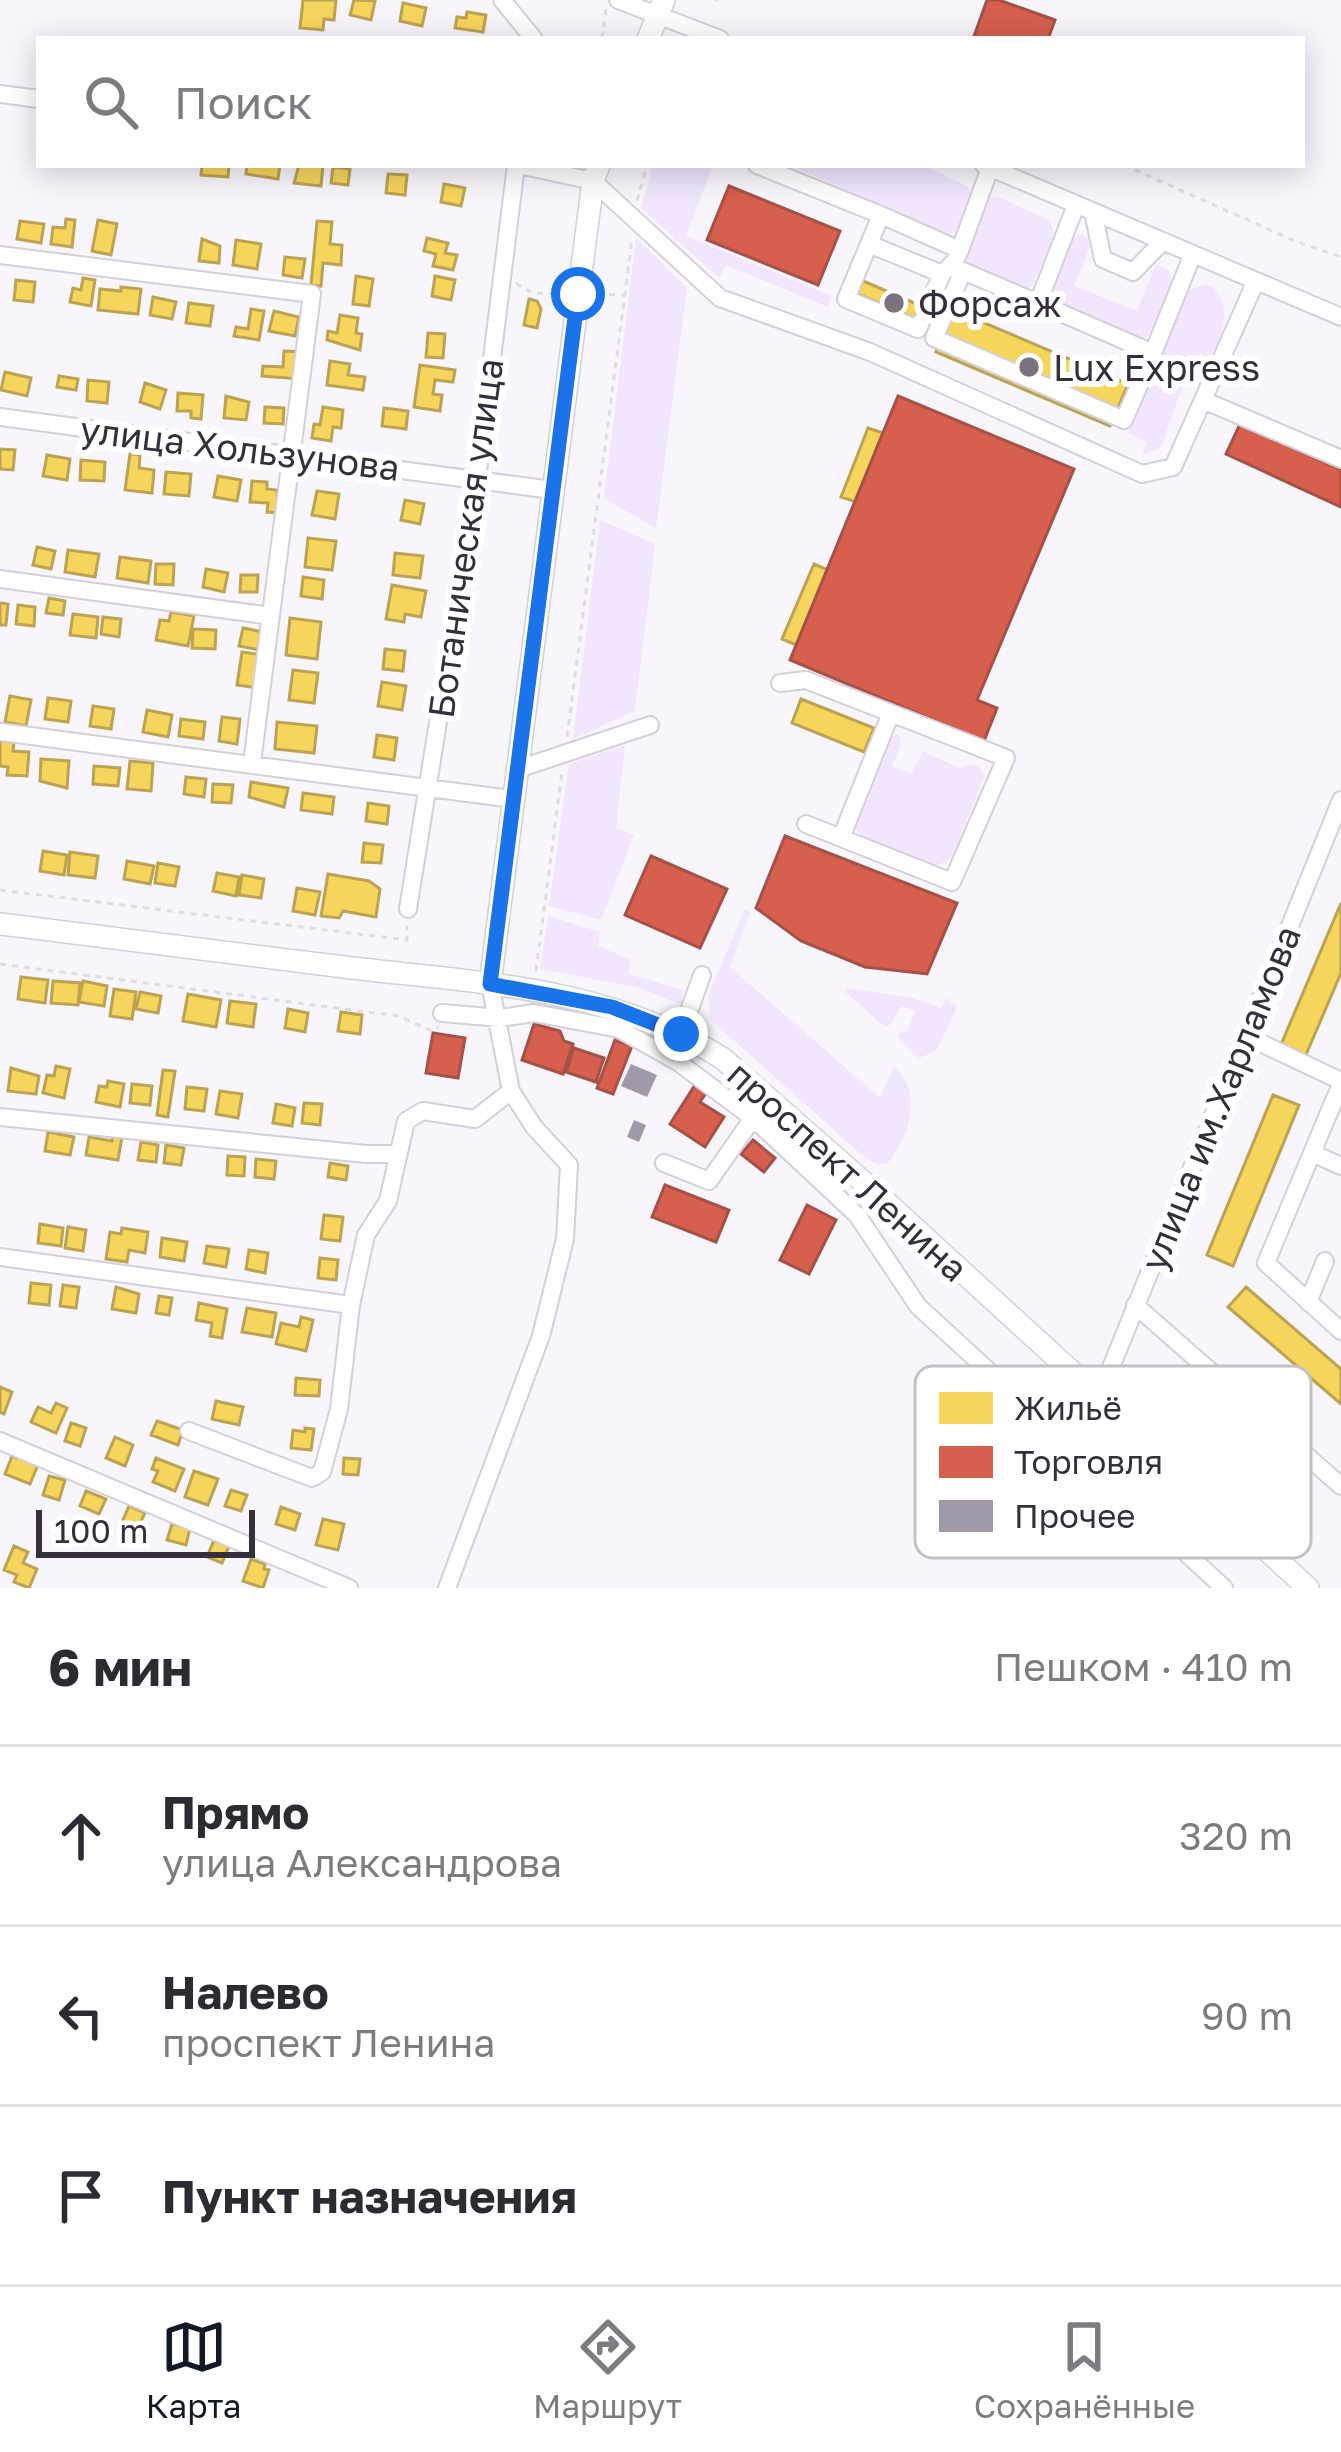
<!DOCTYPE html>
<html lang="ru">
<head>
<meta charset="utf-8">
<style>
  :root { --surface:#fff; --page:#f2f2f3; --text:#2b2b33; --muted:#7c7c81; --line:#e1e1e2; --accent:#111827 }
  body { margin:0; font-family:"Golos Text",sans-serif; background:var(--page); color:var(--text) }
  .scale { position:absolute; left:36px; bottom:30px; width:219px; box-sizing:border-box; padding-left:12px; border:6px solid #352f3b; border-top:0; font-size:33px; line-height:42px; white-space:nowrap; color:#352f3b; -webkit-text-stroke:9px #fff; paint-order:stroke }
  .stop { position:absolute; width:36px; height:36px; margin:-27px; border:9px solid #1a73e8; border-radius:50%; background:#fff }
  .stop.end { background:#1a73e8; border-color:#fff; box-shadow:0 3px 12px #0008 }
  .list { margin:0; padding:0; list-style:none }
  h2 { display:flex; justify-content:space-between; align-items:center; height:156px; margin:0; padding:0 48px; font-size:51px }
  h2 small { font-size:39px; font-weight:400; color:var(--muted) }
  .list li { display:grid; grid-template-columns:78px 1fr auto; gap:36px; align-items:center; box-sizing:border-box; height:180px; padding:0 48px; border-top:3px solid var(--line) }
  .list b { display:block; font-size:45px; white-space:nowrap }
  .list p { margin:0; font-size:39px; white-space:nowrap; color:var(--muted) }
  .list em { font-size:39px; font-style:normal; color:var(--muted) }
  .icon { flex:none; width:66px; height:66px; fill:none; stroke:currentColor; stroke-width:2; stroke-linecap:round; stroke-linejoin:round }
  .map { position:relative; flex:none; width:1341px; height:1588px; overflow:hidden }
  .search { position:absolute; background:var(--surface); box-shadow:0 6px 30px #0003; left:36px; right:36px; top:36px; height:132px; display:flex; align-items:center; gap:30px; box-sizing:border-box; padding:0 42px; border-radius:0px; color:var(--muted); font-size:45px }
  .sheet { height:696px; background:var(--surface) }
  nav { display:flex; justify-content:space-around; align-items:center; box-sizing:border-box; height:168px; border-top:3px solid var(--line); background:var(--surface); font-size:33px; color:var(--muted) }
  nav a { display:grid; justify-items:center; gap:6px }
  nav .on { color:var(--accent) }
  .map>svg:first-child { display:block }
</style>
</head>
<body>
<div class="map">
<svg width="1341" height="1588" viewBox="0 0 1341 1588">
  <rect width="100%" height="100%" fill="#f8f5fc"/>
  <path fill="#f1e6fd" d="M653 165H713L686 236 832 296 828 307 726 265 719 278 641 208Z
    M789 165H923L967 186 972 192 960 230 948 234Z
    M997 196 1050 221 1054 234 1033 285 1024 290 959 262 984 201Z
    M1079 234 1093 239 1074 286 1137 311 1156 264 1170 272C1175 294 1162 329 1142 340L1054 302C1050 282 1063 246 1079 234Z
    M636 238 687 288 656 528 604 498Z
    M1207 284C1234 299 1225 337 1208 358 1204 363 1197 365 1193 369 1180 385 1169 427 1161 448L1142 455 1147 442 1128 433 1187 291Z
    M600 520 655 544 635 711 573 739Z
    M891 732 899 735 901 744 892 766 911 774 923 751 961 769 969 764 978 766 985 775 952 856C930 882 875 850 855 829L856 813Z
    M625 745 616 828 634 835 601 920 549 906 569 764Z
    M745 909 750 913 730 967 880 1098 894 1067C924 1091 909 1137 888 1163L877 1164 862 1155 710 1019 708 996Z
    M548 916 600 932 598 946 631 960 628 974 683 990 682 1005 637 987 540 969Z
    M847 988 912 998 941 1008 946 998 957 1007 936 1051 919 1058 898 1037 899 1032 907 1033 915 1011 902 1006 889 1026H884L845 992Z"/>
  <path fill="#f6d55c" stroke="#bca352" stroke-width="3" d="M303 0H336L334 20 324 19 323 30 300 28Z
    M354 0 375 1 371 20 350 15Z
    M403 3 426 8 422 26 400 21Z
    M467 12 486 15 483 32 455 28 457 17 466 18Z
    M202 165H229L228 177 201 175Z
    M247 165H280L278 179 246 174Z
    M299 165H323L321 186 294 183Z
    M333 167 350 169 348 185 331 183Z
    M388 174 407 175 405 195 386 193Z
    M444 184 465 188 461 206 441 202Z
    M66 219 75 220 72 247 51 244 53 227 65 228Z
    M98 220 117 224 111 255 92 251Z
    M20 221 44 224 41 243 17 239Z
    M317 221 332 222 330 244 342 245 341 265 323 263 321 286 311 285Z
    M427 238 448 243 445 253 457 255 453 270 433 266 436 254 424 251Z
    M202 239 220 246 219 263 199 261Z
    M236 240 261 244 257 269 233 265Z
    M285 257 305 259 302 278 283 275Z
    M356 276 373 279 369 306 353 304Z
    M435 276 455 280 451 300 432 296Z
    M83 278 95 280 91 306 70 302 73 288 81 290Z
    M16 280 35 282 33 302 14 300Z
    M861 280 933 311 928 324 855 293Z
    M121 287 141 289 138 314 98 310 100 289 121 291Z
    M153 297 176 302 172 319 150 315Z
    M529 299 537 301 541 309 537 328 524 325Z
    M189 303 213 306 210 326 186 323Z
    M251 309 264 311 259 340 234 336 236 327 248 329Z
    M954 310 1128 384 1110 426 936 352Z
    M274 311 299 317 295 336 269 331Z
    M340 315 358 318 356 333 362 334 360 350 327 340 328 331 337 333Z
    M428 333 445 334 443 358 426 357Z
    M284 351 303 352 301 379 262 376 263 366 283 367Z
    M330 361 350 364 348 375 365 377 363 390 327 385Z
    M420 365 455 370 453 382 435 380 433 394 442 395 440 411 414 407Z
    M5 372 31 378 27 396 1 390Z
    M59 376 78 379 76 390 57 387Z
    M88 380 109 382 107 403 87 401Z
    M145 383 166 390 160 409 140 402Z
    M178 393 203 395 201 419 191 418V411H177Z
    M226 396 249 402 246 420 224 418Z
    M265 407 284 408 283 424 264 423Z
    M323 407 343 410 341 428 333 427 331 441 312 438 314 424 320 425Z
    M384 408 408 411 406 429 382 426Z
    M868 428 883 433 856 502 841 497Z
    M0 449 15 450 13 470 0 469Z
    M130 454 140 455 139 468 154 470 152 493 125 490Z
    M47 455 70 459 67 480 43 476Z
    M81 460 105 462 104 481 80 480Z
    M166 472 191 474 189 496 164 494Z
    M218 476 241 480 237 501 214 497Z
    M252 481 267 482V489L277 490V495L282 496 280 513 267 512 268 503 250 502Z
    M317 491 339 494 335 519 312 515Z
    M405 500 424 504 420 524 401 520Z
    M308 538 336 541 332 570 305 567Z
    M37 547 55 551 51 569 33 565Z
    M68 550 99 554 95 577 65 572Z
    M395 553 423 556 420 578 393 575Z
    M120 557 151 561 148 583 117 578Z
    M156 564H174L173 585 155 584Z
    M814 564 828 570 796 645 782 639Z
    M206 569 228 573 224 592 203 587Z
    M241 575H258L257 592H240Z
    M303 577 324 580 322 599 301 596Z
    M392 585 426 591 421 617 405 614 404 622 386 619Z
    M49 598 65 601 63 615 46 613Z
    M0 603 8 604 6 625H0Z
    M18 605 35 607 34 626 16 624Z
    M171 612 194 616 188 646 156 640 160 620 169 621Z
    M73 614 98 617 96 638 70 635Z
    M103 617 121 619 119 637 101 634Z
    M290 618 321 622 317 659 286 655Z
    M243 628 263 632 260 650 239 646Z
    M193 629 216 630 215 649 192 648Z
    M385 649 405 651 403 671 383 669Z
    M242 652 263 655 258 688 237 685Z
    M293 670 318 673 314 703 289 700Z
    M382 682 406 686 402 710 378 706Z
    M10 696 31 700 26 726 5 722Z
    M48 698 71 701 68 722 45 719Z
    M801 699 874 728 864 752 792 723Z
    M93 706 114 709 111 729 90 726Z
    M147 710 172 715 168 737 143 732Z
    M222 717 240 719 237 744 219 741Z
    M181 719 205 722 203 739 179 736Z
    M277 722 317 726 314 753 275 749Z
    M377 735 397 738 394 760 374 757Z
    M0 741 14 742 13 751 29 752 27 776 7 775 8 767 0 766Z
    M41 759 69 761 67 788 40 781Z
    M130 761 153 763 151 791 127 789Z
    M94 766 120 768 118 786 93 784Z
    M186 777 206 779 204 797 184 794Z
    M251 782 288 788 284 807 249 797Z
    M213 784 233 785 231 803 212 802Z
    M303 793 334 797 332 814 301 810Z
    M368 803 389 806 387 824 366 821Z
    M364 843 383 845 381 863 362 862Z
    M43 851 67 855 64 875 40 871Z
    M70 852 98 856 95 878 68 875Z
    M127 861 154 866 150 884 124 879Z
    M158 863 179 867 175 886 155 883Z
    M217 873 239 877 236 896 213 891Z
    M328 874 369 881 380 889 376 917 343 911 339 918 321 916Z
    M242 875 264 879 261 898 239 895Z
    M297 888 320 892 315 915 293 911Z
    M1341 903V973L1305 1057 1280 1047Z
    M21 977 48 980 45 1003 18 999Z
    M53 981 80 983 78 1005 51 1003Z
    M83 981 107 986 104 1006 79 1002Z
    M114 989 136 992 132 1019 110 1016Z
    M140 992 161 996 158 1013 136 1009Z
    M188 994 221 1000 216 1027 183 1021Z
    M230 1001 256 1004 253 1027 227 1023Z
    M288 1009 308 1013 305 1032 285 1028Z
    M341 1012 362 1015 360 1034 338 1031Z
    M56 1066 70 1069 64 1098 43 1093 47 1075 54 1076Z
    M11 1068 39 1076 36 1094 8 1091Z
    M163 1070 175 1071 168 1117 157 1115Z
    M108 1081 124 1084 120 1107 96 1102 99 1086 107 1087Z
    M132 1084 152 1086 150 1105 130 1103Z
    M187 1087 207 1089 204 1111 185 1109Z
    M220 1091 242 1094 238 1118 216 1114Z
    M1273 1095 1299 1105 1233 1266 1207 1255Z
    M304 1103 322 1104 320 1125 302 1123Z
    M276 1104 295 1108 292 1126 273 1123Z
    M114 1129 123 1131 118 1160 86 1155 89 1137 112 1141Z
    M48 1132 74 1137 70 1155 45 1151Z
    M141 1142 158 1145 156 1162 138 1160Z
    M166 1145 184 1148 181 1165 164 1163Z
    M228 1156 245 1157 244 1176 227 1175Z
    M256 1159 276 1161 274 1179 255 1177Z
    M330 1163 348 1166 346 1180 328 1177Z
    M324 1215 343 1217 340 1241 321 1239Z
    M40 1224 63 1228 61 1246 38 1243Z
    M68 1227 86 1230 83 1251 65 1248Z
    M122 1228 148 1232 145 1253 129 1250 127 1262 106 1259 110 1232 121 1234Z
    M162 1238 187 1242 184 1261 160 1257Z
    M207 1246 229 1249 226 1267 204 1263Z
    M249 1250 268 1253 265 1273 246 1269Z
    M320 1258 338 1260 336 1280 318 1278Z
    M31 1283 51 1285 49 1305 29 1303Z
    M63 1285 79 1287 76 1308 60 1306Z
    M116 1287 139 1294 136 1313 112 1309Z
    M1246 1287 1341 1369V1404L1228 1307Z
    M159 1296 172 1298 169 1315 156 1313Z
    M199 1303 227 1309 222 1338 210 1336 212 1323 196 1320Z
    M247 1308 276 1313 272 1337 242 1332Z
    M301 1317 313 1320 306 1351 276 1344 281 1323 299 1327Z
    M296 1378 320 1380 319 1396 295 1395Z
    M0 1387 12 1392 4 1414 0 1412Z
    M216 1401 243 1407 239 1425 212 1419Z
    M56 1403 67 1408 56 1433 31 1422 38 1407 51 1413Z
    M157 1421 183 1430 178 1445 151 1435Z
    M71 1423 86 1428 80 1446 65 1441Z
    M305 1428 314 1429 311 1450 291 1448 293 1430 305 1432Z
    M115 1437 133 1445 125 1466 106 1458Z
    M19 1451 40 1460 30 1484 5 1474 12 1456 16 1458Z
    M156 1458 184 1469 175 1491 153 1482 158 1471 152 1469Z
    M344 1458 360 1459 358 1475 343 1474Z
    M194 1471 218 1479 208 1505 185 1497Z
    M49 1476 65 1480 59 1500 43 1495Z
    M231 1490 247 1495 241 1511 225 1506Z
    M86 1491 106 1499 99 1514 80 1506Z
    M129 1506 145 1513 135 1534 120 1527Z
    M281 1507 300 1514 295 1530 276 1524Z
    M323 1519 344 1524 338 1550 316 1545Z
    M172 1524 190 1528 186 1545 167 1540Z
    M214 1540 229 1546 222 1563 207 1557Z
    M14 1546 28 1552 23 1563 37 1569 29 1588 14 1582 17 1575 4 1570Z
    M251 1559 265 1564 264 1569 269 1570 263 1588 243 1581Z"/>
  <path fill="#d6604d" stroke="#a65148" stroke-width="3" d="M987 0H999L1055 20 1048 39H973Z
    M729 186 840 231 818 285 707 240Z
    M898 396 1074 469 977 700 997 708 984 741 790 660Z
    M1240 424 1341 470V507L1226 454Z
    M785 836 957 903 927 974 865 967 801 941 756 908Z
    M651 856 727 889 700 948 625 915Z
    M534 1024 560 1031 564 1041 573 1044 563 1074 522 1060Z
    M433 1033 465 1038 458 1078 426 1073Z
    M615 1040 632 1046 613 1094 597 1088Z
    M574 1048 604 1058 596 1082 566 1072Z
    M695 1085 706 1093 700 1102 724 1117 705 1147 670 1124Z
    M753 1140 775 1158 764 1172 741 1154Z
    M665 1185 729 1210 716 1242 652 1217Z
    M807 1205 836 1220 809 1274 780 1260Z"/>
  <path fill="#a199a9" d="M631 1064 657 1075 647 1097 621 1086Z
    M634 1120 646 1125 639 1142 627 1137Z"/>
  <g fill="none" stroke-linecap="round" stroke-linejoin="round">
    <defs>
      <path id="minor" d="M502 0 534 39
        M618 0 720 39
        M0 94 39 99
        M519 165 593 181 720 298 870 352 1142 474 1173 467 1256 281
        M757 165 881 215
        M984 165 1341 317
        M1093 212 1103 259 1133 272 1163 241
        M869 244 846 299 918 329 921 322
        M960 250 881 215 869 244 942 274 955 261 960 250 990 168
        M0 255 312 294 252 763
        M1038 303 963 271 934 338 1124 420 1153 353 1038 303 1076 205
        M927 309 942 274
        M1153 353 1193 254
        M1203 400 1341 459
        M0 417 552 490
        M0 579 271 616
        M780 683 806 680 1006 758 952 882 806 824
        M0 732 512 799
        M515 770 650 725
        M841 838 891 713
        M408 909 477 479 516 165
        M442 1013 500 1018 534 1013 619 1029 678 1062 753 1118 857 1215 918 1306 1224 1588
        M681 1034 702 975
        M1246 1036 1341 1081
        M1341 1084 1312 1153 1341 1166
        M0 1117 366 1154H396
        M1312 1153 1266 1263 1341 1331
        M664 1163 709 1181 753 1118 771 1100
        M0 1257 351 1305
        M1308 1302 1325 1261
        M1135 1305 1341 1486
        M1099 1397 1341 800
        M189 1431 312 1478 322 1472 339 1409 351 1305 366 1235 388 1201 406 1121 423 1111 475 1119 511 1091
        M0 1441 349 1588
        M447 1588 541 1336 565 1239 569 1165 534 1127 511 1091 490 984"/>
      <path id="major" d="M648 39 664 0
        M0 924C115 938 230 953 344 967 477 983 606 986 722 1058L884 1200 1308 1588
        M490 984 593 181 599 165"/>
    </defs>
    <use href="#minor" stroke="#d4cfd9" stroke-width="20"/>
    <use href="#major" stroke="#d4cfd9" stroke-width="24"/>
    <path stroke="#dedee0" stroke-width="3" stroke-dasharray="6 6" stroke-linecap="butt" d="M717 1V0
      M602 39 606 8
      M1124 165 1295 241 1341 257
      M637 201 647 165
      M516 283 532 293 563 294
      M597 294 623 295
      M567 737 632 240
      M0 890 407 940V926
      M0 964 398 1016 432 1031 439 1027
      M536 971 562 772"/>
    <use href="#minor" stroke="#fefeff" stroke-width="16"/>
    <use href="#major" stroke="#fefeff" stroke-width="21"/>
  </g>
  <g fill="none" stroke-linecap="round" stroke-linejoin="round">
    <path stroke="#1a73e8" stroke-width="15" d="M578 294 490 984 612 1007 681 1034"/>
  </g>
  <g fill="#79747f" stroke="#fff" stroke-width="4.5">
    <circle cx="894" cy="303" r="12"/>
    <circle cx="1029" cy="367" r="12"/>
  </g>
  <g text-anchor="middle" dominant-baseline="central" stroke-width="12" stroke-linejoin="round" paint-order="stroke">
    <g font-size="36" fill="#352f3b" stroke="#fff" text-anchor="start">
      <text x="918" y="303">Форсаж</text>
      <text x="1053" y="367">Lux Express</text>
    </g>
    <g font-size="36" fill="#352f3b" stroke="#fff">
      <text transform="translate(240 448) rotate(7)">улица Хользунова</text>
      <text transform="translate(465 538) rotate(-82)">Ботаническая улица</text>
      <text transform="translate(1220 1098) rotate(-68)">улица им.Харламова</text>
      <text transform="translate(848 1171) rotate(42)">проспект Ленина</text>
    </g>
  </g>
  <rect x="915" y="1366" width="396" height="192" rx="18" fill="#fff" stroke="#c2c1c4" stroke-width="3"/>
  <rect x="939" y="1392" width="54" height="32" fill="#f6d55c"/>
  <rect x="939" y="1446" width="54" height="32" fill="#d6604d"/>
  <rect x="939" y="1500" width="54" height="32" fill="#a199a9"/>
  <g font-size="33" fill="#352f3b">
    <text x="1014" y="1420">Жильё</text>
    <text x="1014" y="1474">Торговля</text>
    <text x="1014" y="1528">Прочее</text>
  </g>
</svg>
<div class="scale">100 m</div>
<div class="stop" style="left:578px;top:294px"></div>
<div class="stop end" style="left:681px;top:1034px"></div>
<div class="search"><svg class="icon" aria-label="search" viewBox="0 0 24 24"><circle cx="10" cy="10" r="6"/><path d="M15 15l6 6"/></svg>Поиск</div>
</div>
<section class="sheet">
<h2>6 мин<small>Пешком · 410 m</small></h2>
<ul class="list">
<li><svg class="icon" aria-label="ahead" viewBox="0 0 24 24"><path d="M12 20V5M6 11l6-6 6 6"/></svg><div><b>Прямо</b><p>улица Александрова</p></div><em>320 m</em></li>
<li><svg class="icon" aria-label="left" viewBox="0 0 24 24"><path d="M17 20v-9H6M10 6l-5 5 5 5"/></svg><div><b>Налево</b><p>проспект Ленина</p></div><em>90 m</em></li>
<li><svg class="icon" aria-label="arrive" viewBox="0 0 24 24"><path d="M6 21V4h12l-3 4 3 4H6"/></svg><div><b>Пункт назначения</b></div></li>
</ul>
</section>
<nav>
<a class="on"><svg class="icon" aria-label="map" viewBox="0 0 24 24"><path d="M3 6l6-2 6 2 6-2v14l-6 2-6-2-6 2zM9 4v14M15 6v14"/></svg>Карта</a>
<a><svg class="icon" aria-label="directions" viewBox="0 0 24 24"><path d="M12 3l9 9-9 9-9-9zM9 14v-3h6M13 9l2 2-2 2"/></svg>Маршрут</a>
<a><svg class="icon" aria-label="saved" viewBox="0 0 24 24"><path d="M7 4h10v16l-5-4-5 4z"/></svg>Сохранённые</a>
</nav>
</body>
</html>
